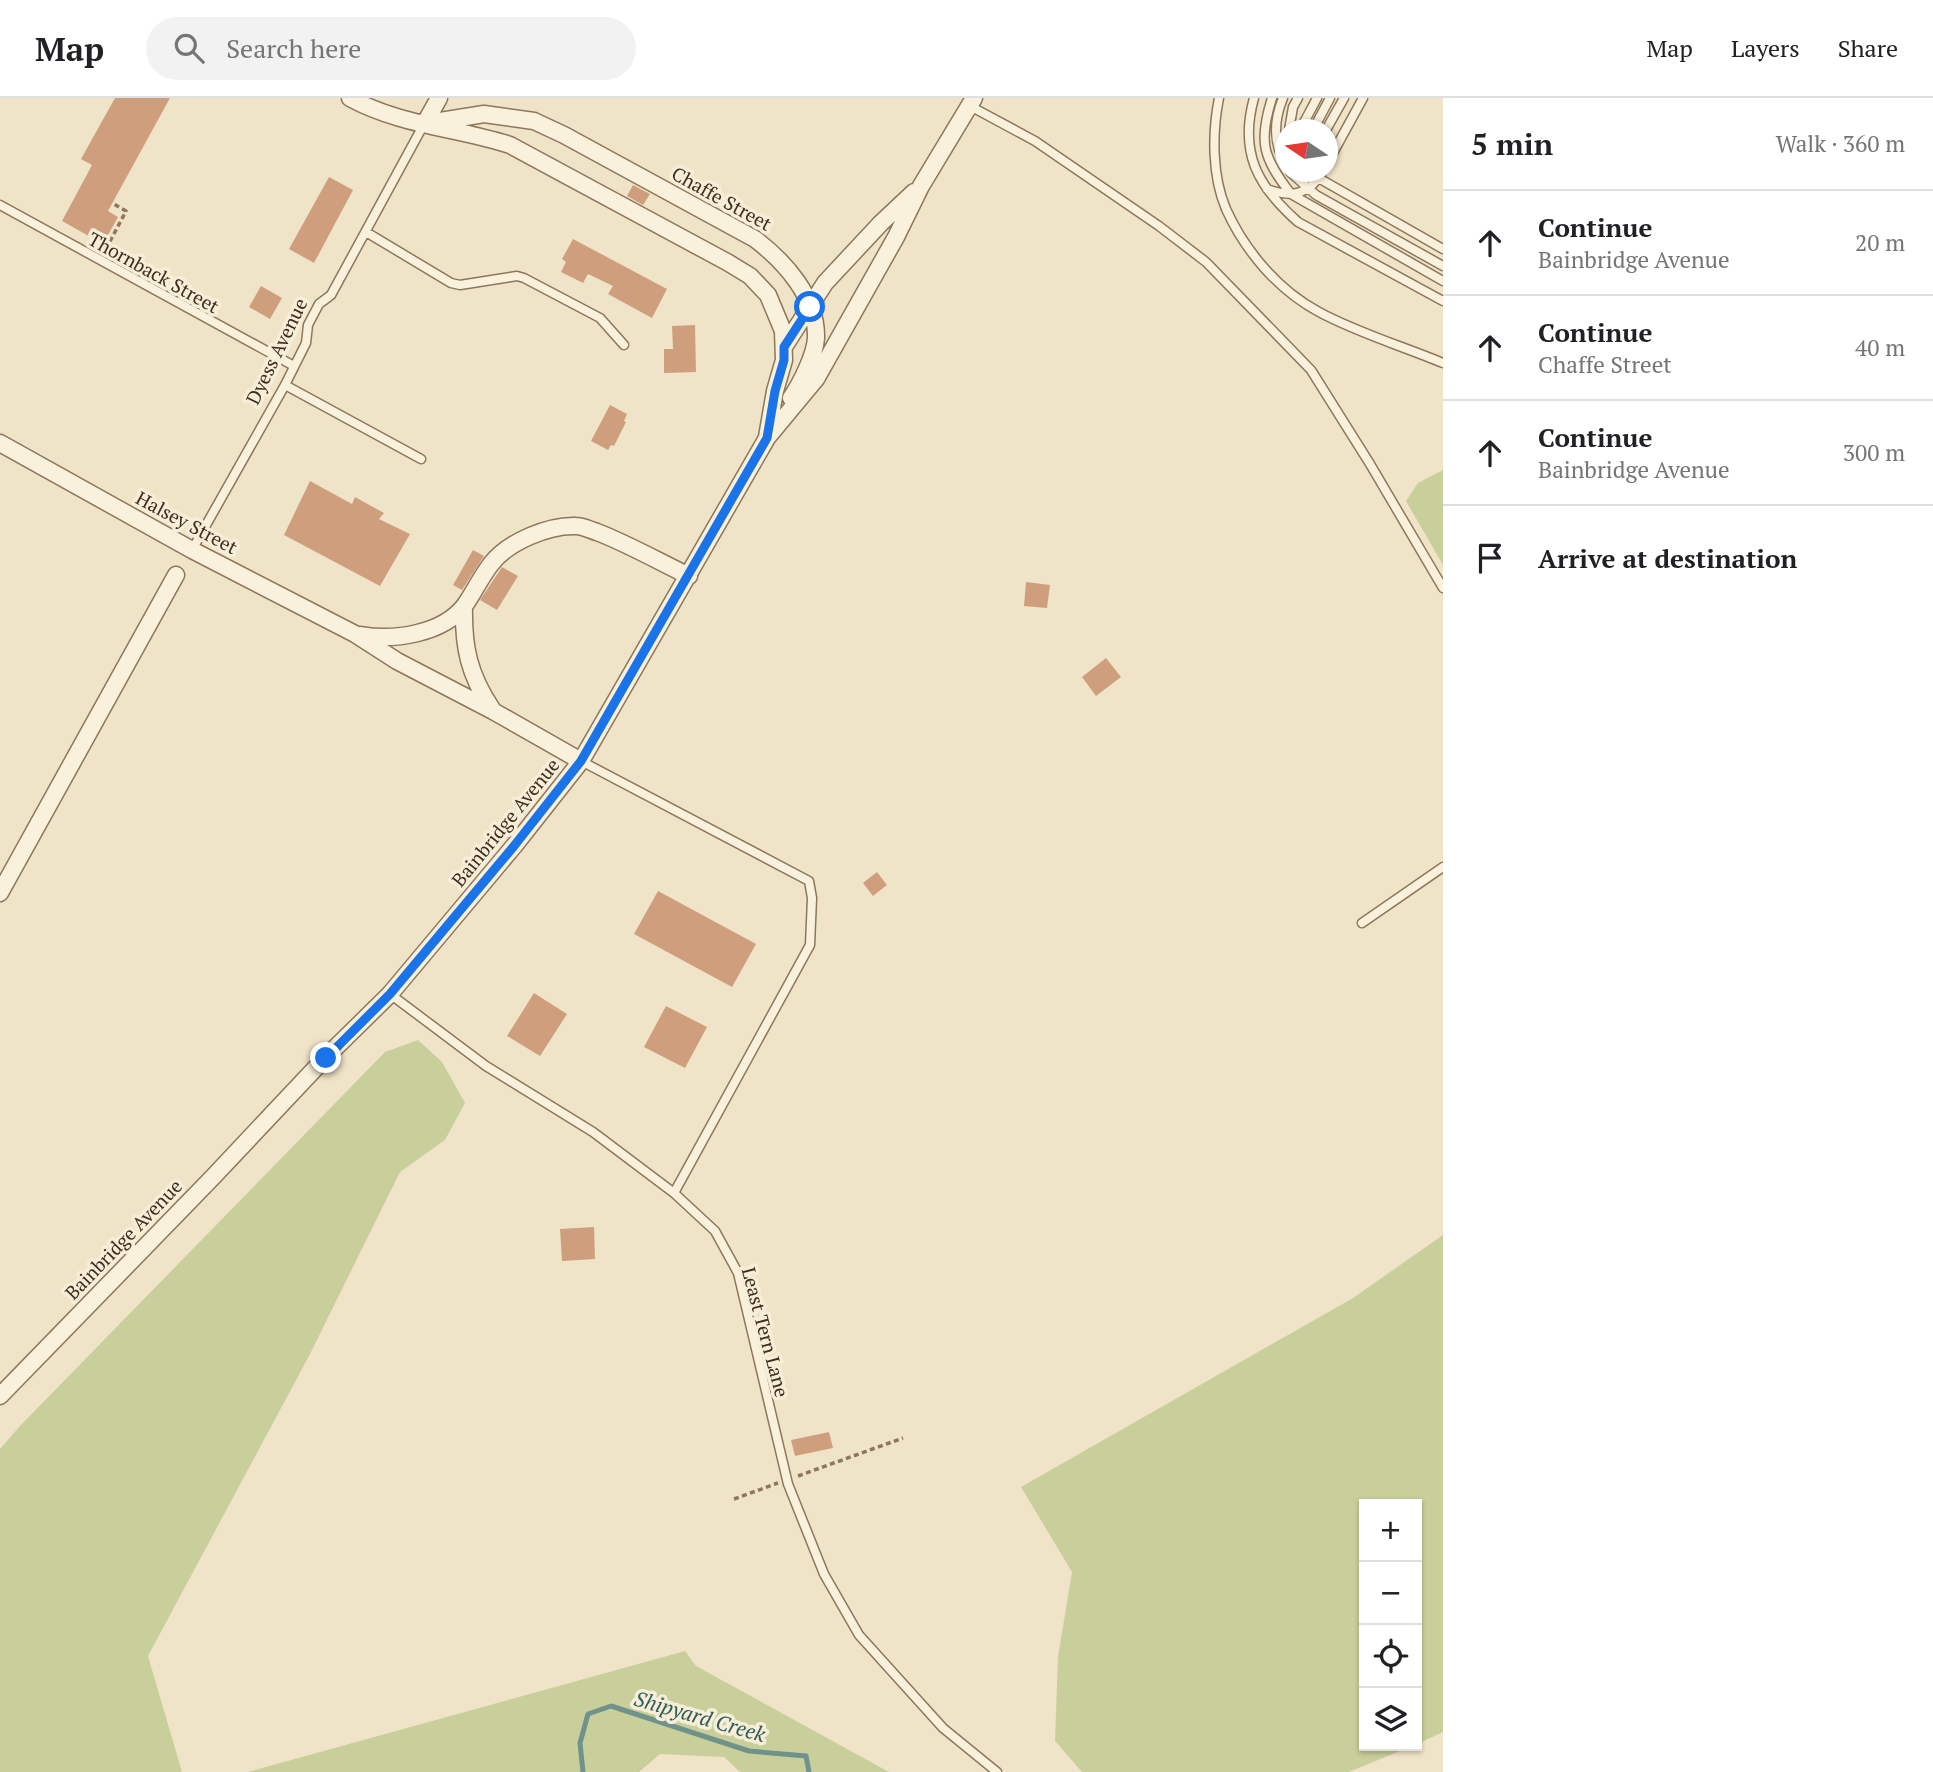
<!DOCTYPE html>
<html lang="en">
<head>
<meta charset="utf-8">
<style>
  :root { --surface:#fff; --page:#f2f2f2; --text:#202124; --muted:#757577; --line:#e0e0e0 }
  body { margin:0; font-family:"PT Serif",serif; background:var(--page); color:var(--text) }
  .controls { position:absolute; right:21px; bottom:21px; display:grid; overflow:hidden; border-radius:0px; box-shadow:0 2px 5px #0004 }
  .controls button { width:63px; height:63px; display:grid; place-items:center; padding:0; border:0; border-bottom:2px solid var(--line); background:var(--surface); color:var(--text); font:35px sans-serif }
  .compass { position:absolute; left:1275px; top:21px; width:63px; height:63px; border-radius:50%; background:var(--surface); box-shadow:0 2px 5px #0004; rotate:283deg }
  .stop { position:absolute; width:21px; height:21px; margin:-16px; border:5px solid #1a73e8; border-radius:50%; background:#fff }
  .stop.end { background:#1a73e8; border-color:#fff; box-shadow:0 2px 7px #0008 }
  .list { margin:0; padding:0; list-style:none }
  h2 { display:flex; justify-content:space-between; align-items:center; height:91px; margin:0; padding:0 28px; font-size:30px }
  h2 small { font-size:23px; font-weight:400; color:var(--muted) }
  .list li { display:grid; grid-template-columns:46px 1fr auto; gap:21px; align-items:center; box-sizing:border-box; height:105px; padding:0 28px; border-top:2px solid var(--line) }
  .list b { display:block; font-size:26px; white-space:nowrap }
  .list p { margin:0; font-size:23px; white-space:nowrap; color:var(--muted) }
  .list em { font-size:23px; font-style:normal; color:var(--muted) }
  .icon { flex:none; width:38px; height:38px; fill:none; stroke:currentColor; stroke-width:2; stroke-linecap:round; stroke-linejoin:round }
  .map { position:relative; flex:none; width:1443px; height:1674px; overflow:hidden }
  header { display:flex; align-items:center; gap:42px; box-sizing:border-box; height:98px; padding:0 35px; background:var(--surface); border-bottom:2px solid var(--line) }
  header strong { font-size:33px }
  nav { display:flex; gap:38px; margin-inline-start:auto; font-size:24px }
  .search { width:490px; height:63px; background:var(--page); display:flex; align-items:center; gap:18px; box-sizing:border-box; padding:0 24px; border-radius:38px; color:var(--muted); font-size:26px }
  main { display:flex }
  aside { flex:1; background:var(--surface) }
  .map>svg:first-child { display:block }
</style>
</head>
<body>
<header>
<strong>Map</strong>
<div class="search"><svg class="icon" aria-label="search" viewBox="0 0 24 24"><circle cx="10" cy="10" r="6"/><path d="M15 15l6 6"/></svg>Search here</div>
<nav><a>Map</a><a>Layers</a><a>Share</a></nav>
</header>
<main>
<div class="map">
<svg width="1443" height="1674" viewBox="0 0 1443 1674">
  <rect width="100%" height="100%" fill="#f0e4c8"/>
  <path fill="#c9cf9b" d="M1443 372V467L1406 403 1418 385Z
    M418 942 442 964 465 1005 445 1042 400 1074 309 1258 148 1558 182 1674H0V1351L19 1329 385 954Z
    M1443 1137V1634L1417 1646V1406H1364V1648H1412L1349 1674H1082L1055 1643 1058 1559 1072 1474 1021 1389 1353 1200Z
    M685 1553 696 1568 889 1674H740L724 1659 660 1656 639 1674H248Z"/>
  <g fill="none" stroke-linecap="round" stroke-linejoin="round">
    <path stroke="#6f938a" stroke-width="5" d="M583 1674 580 1645 588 1616 611 1608 749 1653 806 1658 809 1674"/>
  </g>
  <path fill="#cf9f7d" d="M115 0H170L108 113 118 119 103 146 62 123 92 67 81 61Z
    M329 79 353 92 314 165 289 151Z
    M633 87 650 96 643 107 627 98Z
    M573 141 667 191 652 220 608 196 613 188 588 176 583 185 561 174 566 164 562 161Z
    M261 188 282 200 270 221 249 209Z
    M695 227 696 274 664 275V251H673L672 228Z
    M610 307 627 316 624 323 626 324 614 348 611 347 608 352 591 343Z
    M310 383 352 406 355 399 384 415 379 421 410 436 380 488 284 437Z
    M473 452 484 458 462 492 453 487Z
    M502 469 518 478 497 512 480 502Z
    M1026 484 1050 487 1047 510 1024 508Z
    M1106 560 1121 579 1096 598 1082 579Z
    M877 774 887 787 873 798 863 785Z
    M658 793 756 846 732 889 634 836Z
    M534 895 567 916 540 958 507 938Z
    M666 908 707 929 685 970 644 949Z
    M594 1129 595 1161 562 1163 560 1131Z
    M829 1334 833 1350 795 1358 791 1342Z"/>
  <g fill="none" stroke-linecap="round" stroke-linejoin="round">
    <defs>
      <path id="service" d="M1219 0C1212 35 1212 78 1226 111 1245 153 1278 192 1319 214 1358 235 1402 248 1443 265
        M1254 0C1239 54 1257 88 1298 124L1443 203
        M1272 0C1258 44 1263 60 1291 96L1443 183
        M1283 0C1274 22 1273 46 1286 67
        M970 8 1035 43 1159 128 1206 164 1311 272 1370 366 1443 490
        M1289 32 1293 9 1298 0
        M1300 32 1317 0
        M1313 32 1330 0
        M1326 32 1344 0
        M1328 64 1363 0
        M1290 74 1316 97 1443 168
        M1308 74 1443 151
        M1267 91C1291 100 1309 97 1322 74
        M0 107 294 268
        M366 134 451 185 460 187 517 178 524 180 600 220 624 247
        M285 287 421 361
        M192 452 285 287 306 245 308 227 319 206 331 197 424 26
        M581 663 809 783 812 800 810 847 674 1095
        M1362 825 1443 769
        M390 896 486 968 593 1034 674 1095 715 1133 738 1175 788 1386 824 1476 859 1537 943 1630 997 1674"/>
      <path id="minor" d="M350 0C399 27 457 30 510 47L727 164 750 178 768 197 783 233 784 262 775 293 767 339
        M434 24 484 16 534 23 564 37 755 141C785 164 817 199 816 240 815 257 801 285 791 300
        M425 25 439 0
        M784 249 825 185 881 125 914 94
        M0 345 192 452 355 536 397 563 493 613 581 663
        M464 508C463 549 469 577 492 611
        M361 537C394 543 443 536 465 507 474 494 481 479 491 466 508 444 548 427 576 428 583 428 590 432 597 434 628 446 658 463 689 478
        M0 795 176 477
        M0 1298 212 1080 325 960 390 896 514 748 581 663 767 340 816 281 896 139 921 88 974 0"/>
    </defs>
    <use href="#service" stroke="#8d765c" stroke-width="11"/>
    <use href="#minor" stroke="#8d765c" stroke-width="19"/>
    <path stroke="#8d765c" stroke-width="3.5" stroke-dasharray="5 3.5" stroke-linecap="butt" d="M106 151 126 113 112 105
      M798 1378 903 1340
      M734 1401 778 1385"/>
    <use href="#service" stroke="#faf1dc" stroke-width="8"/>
    <use href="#minor" stroke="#faf1dc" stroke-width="16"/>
  </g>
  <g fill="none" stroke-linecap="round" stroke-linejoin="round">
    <path stroke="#1a73e8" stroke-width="9" d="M326 960 390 896 514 748 581 663 767 340 775 293 784 262V249L810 209"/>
  </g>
  <g text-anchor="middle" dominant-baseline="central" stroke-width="7" stroke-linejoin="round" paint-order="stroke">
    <g font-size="19" fill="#3d2e20" stroke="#f7eed8">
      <text transform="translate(722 100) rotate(29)">Chaffe Street</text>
      <text transform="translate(154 174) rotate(29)">Thornback Street</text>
      <text transform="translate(276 253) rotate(-64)">Dyess Avenue</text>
      <text transform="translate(187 424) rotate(28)">Halsey Street</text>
      <text transform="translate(505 724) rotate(-51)">Bainbridge Avenue</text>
      <text transform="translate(123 1141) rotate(-46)">Bainbridge Avenue</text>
      <text transform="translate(766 1234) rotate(75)">Least Tern Lane</text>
    </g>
    <g font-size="21" font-style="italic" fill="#2f5d5a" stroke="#f7eed8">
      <text transform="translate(700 1618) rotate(16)">Shipyard Creek</text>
    </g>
  </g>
</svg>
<div class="controls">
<button>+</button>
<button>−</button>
<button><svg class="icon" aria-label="locate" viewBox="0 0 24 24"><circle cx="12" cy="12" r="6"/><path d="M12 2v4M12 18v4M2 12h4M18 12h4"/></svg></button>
<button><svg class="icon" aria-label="layers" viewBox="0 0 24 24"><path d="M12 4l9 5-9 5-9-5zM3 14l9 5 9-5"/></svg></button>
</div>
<svg class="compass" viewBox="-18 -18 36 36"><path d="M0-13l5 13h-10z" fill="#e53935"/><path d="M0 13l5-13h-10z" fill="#757577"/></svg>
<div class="stop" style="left:810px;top:209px"></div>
<div class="stop end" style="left:326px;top:960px"></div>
</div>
<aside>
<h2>5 min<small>Walk · 360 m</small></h2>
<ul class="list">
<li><svg class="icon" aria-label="ahead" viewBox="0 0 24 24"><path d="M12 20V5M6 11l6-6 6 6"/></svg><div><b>Continue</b><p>Bainbridge Avenue</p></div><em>20 m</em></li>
<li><svg class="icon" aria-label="ahead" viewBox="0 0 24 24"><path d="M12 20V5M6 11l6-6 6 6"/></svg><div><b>Continue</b><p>Chaffe Street</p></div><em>40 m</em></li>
<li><svg class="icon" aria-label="ahead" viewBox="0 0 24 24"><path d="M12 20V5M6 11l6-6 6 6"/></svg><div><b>Continue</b><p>Bainbridge Avenue</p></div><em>300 m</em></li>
<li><svg class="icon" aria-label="arrive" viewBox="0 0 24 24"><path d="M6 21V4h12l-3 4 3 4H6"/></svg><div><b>Arrive at destination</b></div></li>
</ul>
</aside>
</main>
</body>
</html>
